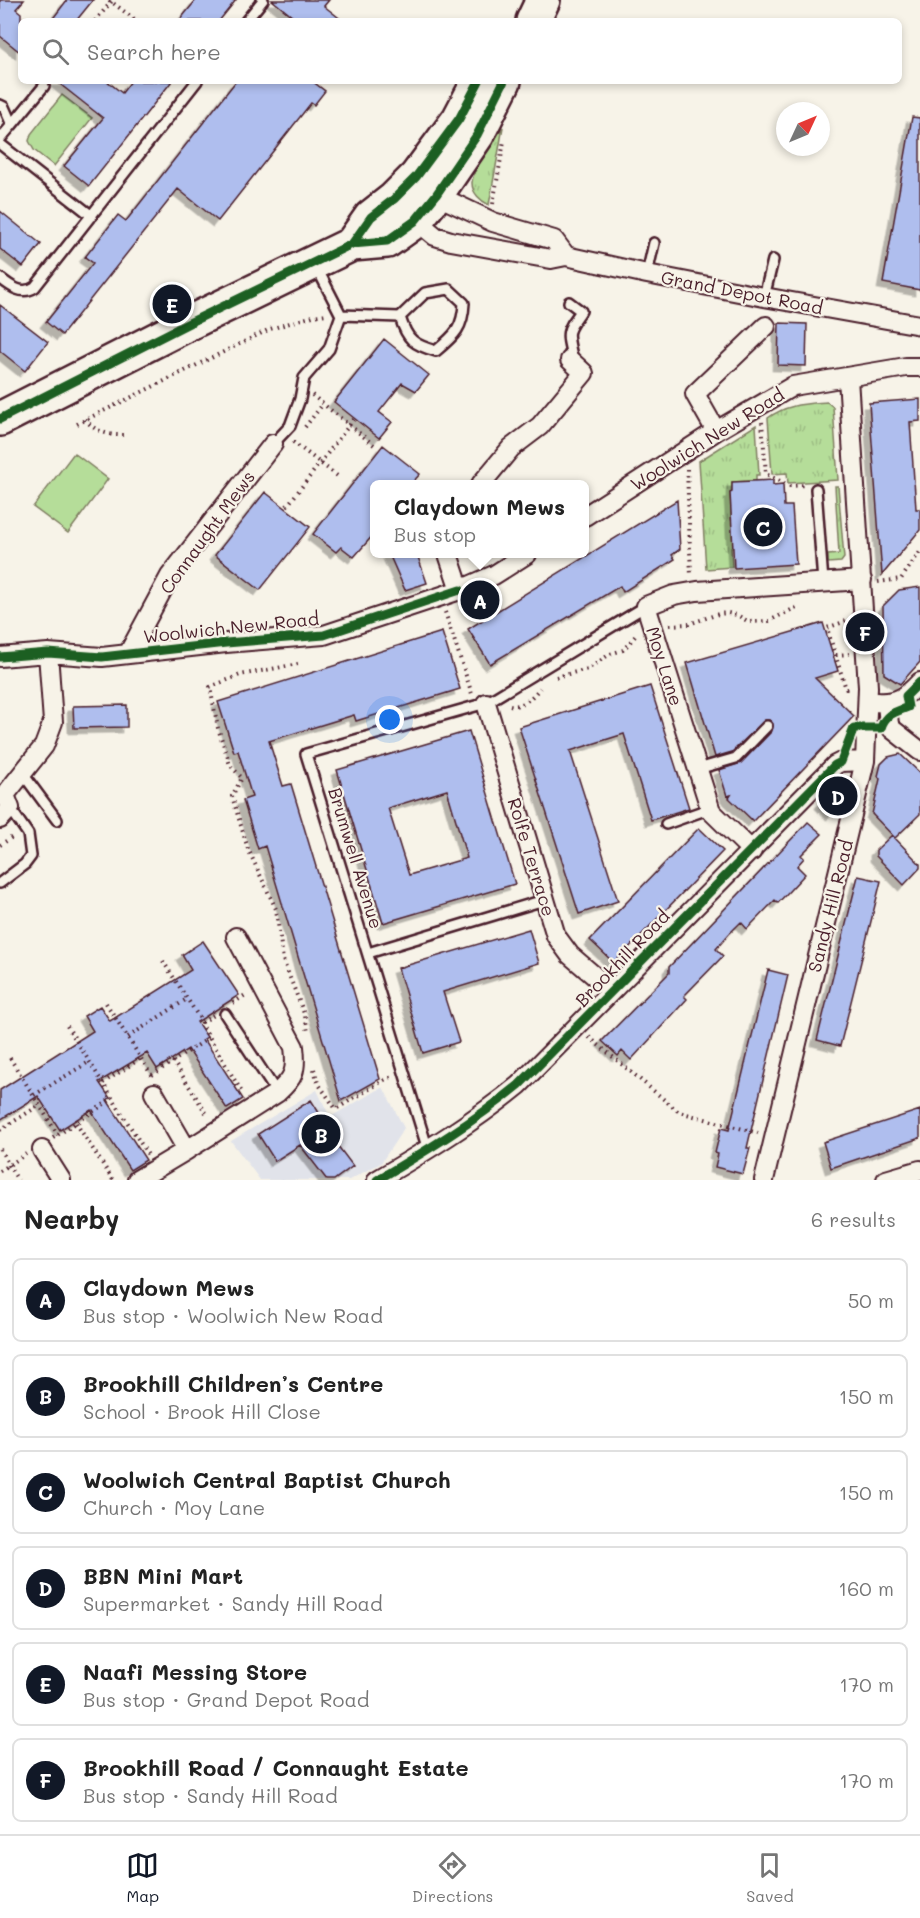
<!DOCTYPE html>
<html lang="en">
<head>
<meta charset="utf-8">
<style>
  :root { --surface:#fff; --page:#f2f2f2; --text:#222; --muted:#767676; --line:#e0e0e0; --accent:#111827 }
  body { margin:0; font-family:Mali,sans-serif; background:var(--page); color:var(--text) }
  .compass { position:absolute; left:776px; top:102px; width:54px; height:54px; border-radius:50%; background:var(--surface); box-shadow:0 3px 9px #0003; rotate:46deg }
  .you { position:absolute; left:390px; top:720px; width:21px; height:21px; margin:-15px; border:4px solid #fff; border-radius:50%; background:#1a73e8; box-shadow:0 0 0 9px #1a73e833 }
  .badge { display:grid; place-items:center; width:39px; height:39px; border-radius:50%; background:var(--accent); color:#fff; font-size:20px; font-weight:700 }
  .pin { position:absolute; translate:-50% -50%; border:3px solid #fff; box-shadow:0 2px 6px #0006 }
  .popup { position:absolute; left:370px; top:480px; width:219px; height:78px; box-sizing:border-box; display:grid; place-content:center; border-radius:9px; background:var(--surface); filter:drop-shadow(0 2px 4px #0005); font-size:20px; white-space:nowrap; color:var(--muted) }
  .popup b { font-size:22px; color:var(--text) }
  .popup::after { content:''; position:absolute; left:50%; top:100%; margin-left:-12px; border:12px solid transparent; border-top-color:var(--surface) }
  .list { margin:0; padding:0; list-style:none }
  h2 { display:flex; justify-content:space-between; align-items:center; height:78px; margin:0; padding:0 24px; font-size:26px }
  h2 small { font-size:20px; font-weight:400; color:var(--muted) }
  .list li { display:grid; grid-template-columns:39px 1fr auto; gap:18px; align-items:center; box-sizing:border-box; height:84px; margin:0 12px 12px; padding:0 12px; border:2px solid var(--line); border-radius:9px }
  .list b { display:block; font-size:22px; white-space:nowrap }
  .list p { margin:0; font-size:20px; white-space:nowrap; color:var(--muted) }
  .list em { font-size:20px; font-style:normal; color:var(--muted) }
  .icon { flex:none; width:33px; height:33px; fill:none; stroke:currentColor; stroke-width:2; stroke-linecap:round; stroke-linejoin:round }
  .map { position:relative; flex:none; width:920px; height:1180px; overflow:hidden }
  .search { position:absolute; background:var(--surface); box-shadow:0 3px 9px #0003; left:18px; right:18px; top:18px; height:66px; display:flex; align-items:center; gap:15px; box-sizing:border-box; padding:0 21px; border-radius:9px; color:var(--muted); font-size:22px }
  .sheet { height:654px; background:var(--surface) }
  nav { display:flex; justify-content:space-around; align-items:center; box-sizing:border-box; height:84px; border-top:2px solid var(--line); background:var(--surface); font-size:16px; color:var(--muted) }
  nav a { display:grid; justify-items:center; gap:3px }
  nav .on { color:var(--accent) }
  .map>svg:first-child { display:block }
</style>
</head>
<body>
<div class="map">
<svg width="920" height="1180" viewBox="0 0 920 1180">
  <defs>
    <pattern id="grass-tufts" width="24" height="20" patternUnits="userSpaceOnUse" patternTransform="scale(1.5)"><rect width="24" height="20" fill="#b5dd99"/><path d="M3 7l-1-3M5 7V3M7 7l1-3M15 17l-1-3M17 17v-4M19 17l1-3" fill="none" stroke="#9dbd84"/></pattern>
    <filter id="shadow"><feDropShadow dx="-5.5" dy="5.5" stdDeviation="0" flood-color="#0004"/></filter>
  </defs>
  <rect width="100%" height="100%" fill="#f7f3e8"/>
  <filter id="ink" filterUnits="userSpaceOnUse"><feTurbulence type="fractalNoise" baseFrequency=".0167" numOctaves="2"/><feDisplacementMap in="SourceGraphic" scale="12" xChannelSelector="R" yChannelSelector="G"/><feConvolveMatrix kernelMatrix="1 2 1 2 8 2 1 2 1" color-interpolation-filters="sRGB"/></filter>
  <g filter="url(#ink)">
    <path fill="#e1e3ea" d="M383 1087 404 1128 381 1163 349 1180H260L231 1141 317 1090 330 1117Z"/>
    <path fill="url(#grass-tufts)" stroke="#807e62" stroke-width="1.5" d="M503 127 489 205C481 201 472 193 472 183 472 169 495 140 503 127Z
      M827 402 833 407 838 480 788 483 787 473 772 474 768 418C787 404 805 404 827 402Z
      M756 425 759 475H756V481L732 482V492L730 493 733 548H731L732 567 706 569 699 461Z
      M835 486H838L844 558 841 562 828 563V555L839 554Z"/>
    <path fill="#b5dd99" stroke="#807e62" stroke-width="1.5" d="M62 95 92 118 54 166 34 150 29 141 31 134Z
      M74 453 108 479 68 533 33 507Z"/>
    <path fill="#afbeee" stroke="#4a1f2b" stroke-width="1.5" fill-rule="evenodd" filter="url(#shadow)" d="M0 0H24L16 9 21 13V53L0 36Z
      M67 0H93L76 21H51Z
      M196 0H236L219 21H179Z
      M272 0H329L324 6 343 21H298Z
      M56 81H107L122 93 131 81H172L89 186 64 166 103 118Z
      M236 81H312L325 91 314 105 311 103 218 221 178 189 62 335 46 322 93 263 85 257 118 215 126 221Z
      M912 117 920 118V290L883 283Z
      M0 211 41 244 23 267 0 249Z
      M0 305 48 342 25 371 0 351Z
      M779 323 807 324 806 366 778 365Z
      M384 339 429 375 416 391 402 383 379 412 392 422 379 438 334 402Z
      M920 399V421L910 422 916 509H920V530L882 575 869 403Z
      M383 445 420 474 411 484H375V533L354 557 341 547 336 552 313 534Z
      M773 480V485L783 484 784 506H792L796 564 734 568 730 493 732 492V482Z
      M265 492 310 527 260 590 215 555Z
      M677 500 680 549 672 555 675 559 623 592 620 586 490 664 468 629Z
      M389 554H417L427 583 405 590Z
      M920 587V662L900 684 884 674 883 606 899 590Z
      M823 623 838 671 815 678 854 716 753 821 729 798 731 795 727 796 719 770 741 763 772 731 773 724 769 720H765L732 752 715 757 687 663Z
      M442 632 460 689 356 721 354 715 269 741 283 786 291 784 380 1079 341 1101 265 846 258 849 243 800 252 797 238 751 234 752 218 702Z
      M650 686 689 808 651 820 624 734 570 751 618 901 579 914 519 727Z
      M127 705V727L74 728 73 706Z
      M469 731 515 884 383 923 337 770ZM447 790 467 858 409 875 388 808Z
      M900 754 920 773V814L895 838 872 814 880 779 878 776 881 764 888 757Z
      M846 778 842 803 832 814 821 803Z
      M808 822 822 834 801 855 804 858 797 866 805 874 778 903 775 900 747 929 741 922 729 934 716 949 723 956 684 996 687 999 631 1060 622 1051 618 1056 602 1041 669 973V967Z
      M699 828 723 851 614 963 590 940Z
      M892 835 920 864V868L904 885 876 856V850Z
      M858 876 881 881 840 1046 817 1040Z
      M529 929 539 963 443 992 459 1042 423 1053 398 968Z
      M203 941 239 995 197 1022 207 1037 204 1039 243 1099 227 1109 188 1049 157 1069 147 1053 99 1082 110 1098 107 1100 146 1160 130 1170 91 1110 60 1130 38 1096 0 1120V1090L93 1031 84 1016 100 1006 110 1021 191 970 182 955Z
      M768 970 788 975 750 1135 747 1148H750L743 1174 715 1167 718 1154 715 1153 721 1128 729 1130Z
      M311 1100 328 1127 325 1129 353 1166 334 1180H327L300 1145 275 1161 258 1134Z
      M920 1110V1138L831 1168 823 1142Z"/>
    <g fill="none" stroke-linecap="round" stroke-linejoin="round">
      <defs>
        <path id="lane" d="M246 21 263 0
          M0 105 4 107 12 125 0 139
          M12 125 44 86
          M0 144 92 216
          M317 268 341 315 400 317 425 293 449 289 464 303C463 328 455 335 436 351 414 345 407 340 400 317
          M647 274 654 243
          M0 278C10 286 22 296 35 287L197 81
          M764 297 773 260
          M569 302 581 311C566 332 566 331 572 356L570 360
          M273 444 290 426 300 399 304 378 329 349 341 315
          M816 489 823 582
          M698 769 736 758 767 726
          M23 774 57 820
          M666 824 711 808
          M0 883 25 864 31 856 28 834 10 808
          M368 953 544 900
          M225 1014 277 1093
          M428 1150 306 754 486 703 646 606"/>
        <path id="street" d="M430 190 436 195 493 222 554 240 566 256
          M411 216 435 236 451 241 551 259 566 256 647 274 764 297 920 325
          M716 431 695 394 766 326
          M481 484 511 448 540 426 584 373 570 360
          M585 516 716 431 793 386 906 367H920
          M448 554 460 590
          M128 654 170 576 273 444
          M0 657 48 653 102 657 226 643 324 635 460 590 494 575 527 554
          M876 702C897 704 906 697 920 682
          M486 703 556 936 570 955 612 991
          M887 703 889 725 892 729 920 751
          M0 819 10 808 5 795 44 746 53 722 48 653
          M752 851 711 811 646 606 674 595 697 591 862 580
          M42 1150 61 1180
          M187 1150 277 1093C294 1078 297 1071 294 1047L236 937
          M137 1180 187 1150 154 1093
          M377 1180C426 1151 475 1121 519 1085L835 765 841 762 865 761
          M764 1180 865 761 868 687 848 378
          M886 1180 920 1170"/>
        <path id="highway" d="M533 21 543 0
          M352 244 371 217 394 199 416 177 459 119 479 81
          M0 419 191 322 352 244 387 241 415 221 436 195 477 135 504 81"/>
      </defs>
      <use href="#lane" stroke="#4a1f2b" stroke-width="14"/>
      <use href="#street" stroke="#4a1f2b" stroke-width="22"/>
      <use href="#highway" stroke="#4a1f2b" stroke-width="38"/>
      <path stroke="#4a1f2b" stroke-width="4" stroke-dasharray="1.5 4.5" stroke-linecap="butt" d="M109 0 137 21
        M95 21 112 1
        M493 204 504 141
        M312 395 374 445
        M85 419C94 431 109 436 123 435
        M762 422 766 474 790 486 805 485
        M77 424 270 329 313 316 327 314
        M305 427 323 404
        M293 442 340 478
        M687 469 691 576
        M287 506 354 419
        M878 582 901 579 920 552
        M445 612 472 694
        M846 621 827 628 846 689 850 688
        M670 625 689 624 718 614 728 613 737 615 749 622 769 621 797 607
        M836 655 850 654
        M298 664 240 675 210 687 218 728 230 765 242 778 232 796 248 849 276 909 283 960 305 1016 308 1032
        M556 677 588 669 610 654 623 650 637 634
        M510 705C523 708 532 697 540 688
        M0 845 14 836
        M163 961 202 1022 214 1015
        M106 1003 152 1076
        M233 1003 247 994
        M202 1022V1025L243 1094
        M67 1026 148 1155
        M128 1037 187 999
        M589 1037 679 1112 758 1133
        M10 1058 58 1135
        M173 1061 208 1116
        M314 1069 318 1083 336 1109 386 1079 394 1077
        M152 1075 209 1038
        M103 1083 141 1058
        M34 1095 89 1062
        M76 1123 113 1180
        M0 1130 40 1105
        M53 1138 112 1099
        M0 1149 9 1165
        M8 1165 18 1180
        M0 1171 26 1154"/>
      <use href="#lane" stroke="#f7f3e8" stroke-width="9"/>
      <use href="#street" stroke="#f7f3e8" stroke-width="18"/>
      <use href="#highway" stroke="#f7f3e8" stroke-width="33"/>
      <defs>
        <path id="cycleway" d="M352 244 371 217 394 199 416 177 459 119 479 81
          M0 419 191 322 352 244 387 241 415 221 436 195 477 135 504 81
          M0 657 48 653 102 657 226 643 324 635 460 590
          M377 1180C426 1151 475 1121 519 1085L835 765 841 762 854 728H881C885 714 895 712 908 707L906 696 920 682"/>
      </defs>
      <use href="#cycleway" stroke="#f7f3e8" stroke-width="13"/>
      <use href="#cycleway" stroke="#1b5e20" stroke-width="9"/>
    </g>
  </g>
  <g text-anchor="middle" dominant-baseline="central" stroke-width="4.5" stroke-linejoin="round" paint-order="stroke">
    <g font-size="18" fill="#4a1f2b" stroke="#f7f3e8">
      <text transform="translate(742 292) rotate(11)">Grand Depot Road</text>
      <text transform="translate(707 439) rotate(-32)">Woolwich New Road</text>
      <text transform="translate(207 532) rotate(-54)">Connaught Mews</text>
      <text transform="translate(231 627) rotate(-6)">Woolwich New Road</text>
      <text transform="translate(665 666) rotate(72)">Moy Lane</text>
      <text transform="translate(532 857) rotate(73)">Rolfe Terrace</text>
      <text transform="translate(356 858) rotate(73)">Brumwell Avenue</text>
      <text transform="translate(830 906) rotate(-76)">Sandy Hill Road</text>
      <text transform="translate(622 958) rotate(-46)">Brookhill Road</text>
    </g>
  </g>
</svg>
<svg class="compass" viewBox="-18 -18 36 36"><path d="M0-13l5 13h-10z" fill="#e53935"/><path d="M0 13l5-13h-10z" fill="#767676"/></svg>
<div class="you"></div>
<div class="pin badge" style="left:480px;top:600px">A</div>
<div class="popup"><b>Claydown Mews</b>Bus stop</div>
<div class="pin badge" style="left:321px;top:1134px">B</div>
<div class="pin badge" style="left:763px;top:527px">C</div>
<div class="pin badge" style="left:838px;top:796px">D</div>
<div class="pin badge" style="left:172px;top:304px">E</div>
<div class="pin badge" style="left:865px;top:632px">F</div>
<div class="search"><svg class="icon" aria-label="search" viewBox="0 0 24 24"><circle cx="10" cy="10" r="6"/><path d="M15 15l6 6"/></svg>Search here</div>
</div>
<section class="sheet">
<h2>Nearby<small>6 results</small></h2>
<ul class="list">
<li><span class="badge">A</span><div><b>Claydown Mews</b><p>Bus stop · Woolwich New Road</p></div><em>50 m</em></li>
<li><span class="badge">B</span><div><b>Brookhill Children’s Centre</b><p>School · Brook Hill Close</p></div><em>150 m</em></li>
<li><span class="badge">C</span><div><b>Woolwich Central Baptist Church</b><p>Church · Moy Lane</p></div><em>150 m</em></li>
<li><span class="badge">D</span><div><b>BBN Mini Mart</b><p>Supermarket · Sandy Hill Road</p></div><em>160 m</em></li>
<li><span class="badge">E</span><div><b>Naafi Messing Store</b><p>Bus stop · Grand Depot Road</p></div><em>170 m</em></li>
<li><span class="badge">F</span><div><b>Brookhill Road / Connaught Estate</b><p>Bus stop · Sandy Hill Road</p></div><em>170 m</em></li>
</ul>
</section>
<nav>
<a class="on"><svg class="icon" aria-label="map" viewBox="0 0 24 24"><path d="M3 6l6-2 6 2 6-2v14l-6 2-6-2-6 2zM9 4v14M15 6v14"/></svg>Map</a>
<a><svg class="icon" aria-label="directions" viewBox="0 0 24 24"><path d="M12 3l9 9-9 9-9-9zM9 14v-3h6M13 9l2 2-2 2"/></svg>Directions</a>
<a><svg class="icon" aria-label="saved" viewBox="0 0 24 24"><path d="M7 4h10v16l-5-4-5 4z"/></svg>Saved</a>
</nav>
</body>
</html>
